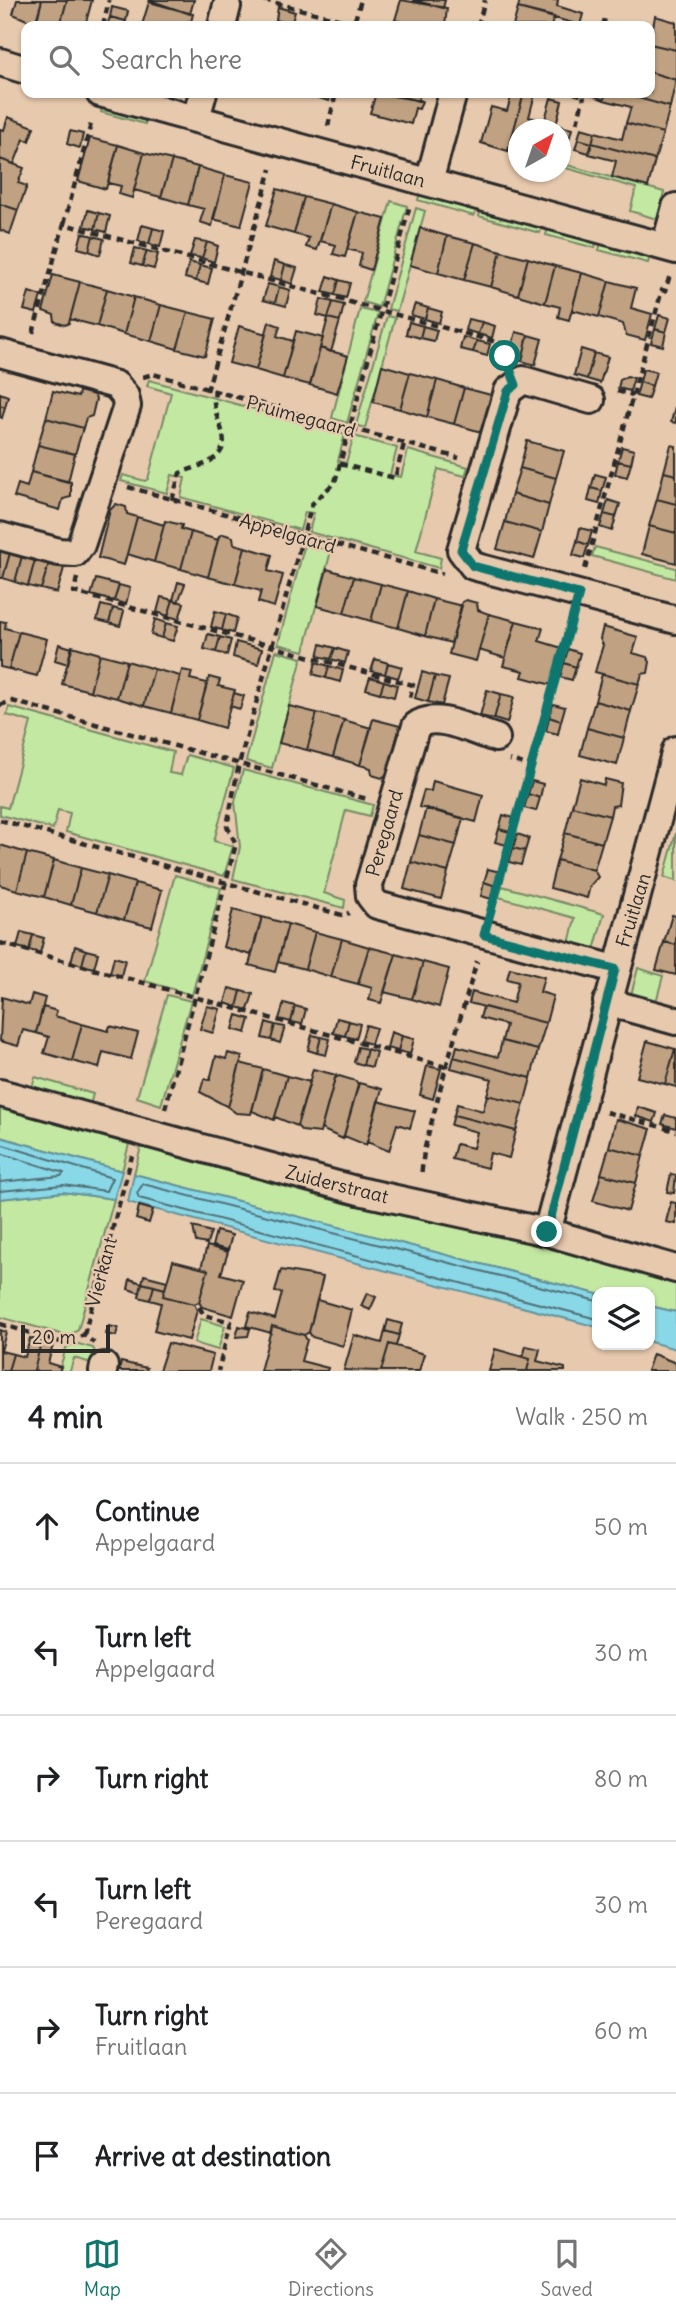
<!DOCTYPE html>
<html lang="en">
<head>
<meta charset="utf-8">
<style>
  :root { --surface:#fff; --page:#f2f2f2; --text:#202124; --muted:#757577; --line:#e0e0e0; --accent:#0f766e }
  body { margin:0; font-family:Delius,sans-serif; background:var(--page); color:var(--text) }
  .controls { position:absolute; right:21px; bottom:21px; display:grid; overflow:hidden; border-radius:14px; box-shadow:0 2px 5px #0004 }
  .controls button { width:63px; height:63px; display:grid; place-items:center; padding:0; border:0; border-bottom:2px solid var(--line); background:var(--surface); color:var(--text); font:35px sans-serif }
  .compass { position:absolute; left:508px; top:119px; width:63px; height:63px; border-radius:50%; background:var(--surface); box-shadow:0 2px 5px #0004; rotate:40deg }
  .scale { position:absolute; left:21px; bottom:18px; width:89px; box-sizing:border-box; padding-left:7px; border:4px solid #2b2b2b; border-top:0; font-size:19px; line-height:24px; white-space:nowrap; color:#2b2b2b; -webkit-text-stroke:5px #e7c9ad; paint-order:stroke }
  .stop { position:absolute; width:21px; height:21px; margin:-16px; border:5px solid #0f766e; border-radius:50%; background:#fff }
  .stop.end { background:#0f766e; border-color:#fff; box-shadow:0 2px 7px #0008 }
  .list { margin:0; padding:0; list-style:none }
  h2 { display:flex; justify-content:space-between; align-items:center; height:91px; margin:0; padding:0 28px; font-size:30px }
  h2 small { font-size:23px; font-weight:400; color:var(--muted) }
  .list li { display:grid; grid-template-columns:46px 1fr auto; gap:21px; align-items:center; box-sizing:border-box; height:126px; padding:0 28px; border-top:2px solid var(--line) }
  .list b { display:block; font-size:26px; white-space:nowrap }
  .list p { margin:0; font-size:23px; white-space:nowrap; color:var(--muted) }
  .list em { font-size:23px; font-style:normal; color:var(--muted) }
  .icon { flex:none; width:38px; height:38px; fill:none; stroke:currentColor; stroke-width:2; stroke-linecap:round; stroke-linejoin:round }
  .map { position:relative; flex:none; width:676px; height:1371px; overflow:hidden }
  .search { position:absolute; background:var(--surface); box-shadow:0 2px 5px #0004; left:21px; right:21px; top:21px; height:77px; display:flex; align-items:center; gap:18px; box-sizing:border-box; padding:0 24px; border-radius:14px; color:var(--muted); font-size:26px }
  .sheet { height:847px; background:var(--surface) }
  nav { display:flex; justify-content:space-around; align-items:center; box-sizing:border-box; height:98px; border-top:2px solid var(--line); background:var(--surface); font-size:19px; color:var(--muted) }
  nav a { display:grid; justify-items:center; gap:4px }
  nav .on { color:var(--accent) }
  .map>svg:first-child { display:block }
</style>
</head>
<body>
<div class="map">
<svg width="676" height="1371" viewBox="0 0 676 1371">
  <rect width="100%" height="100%" fill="#e7c9ad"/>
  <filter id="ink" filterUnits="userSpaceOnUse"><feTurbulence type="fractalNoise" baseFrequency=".0143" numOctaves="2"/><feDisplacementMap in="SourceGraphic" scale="14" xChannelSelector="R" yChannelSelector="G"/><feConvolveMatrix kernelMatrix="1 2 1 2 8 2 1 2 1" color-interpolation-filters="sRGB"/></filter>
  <g filter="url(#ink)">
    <path fill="#c3e8a2" stroke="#778a66" stroke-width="2" d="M103 106 146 118 145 124 101 112Z
      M567 165 664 192 657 219 630 211 636 188 566 168Z
      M420 193 455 204 461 200 476 209 474 216 418 200Z
      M391 201 407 206 379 307 363 302Z
      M416 208 425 211 397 311 388 309Z
      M481 210 542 226 540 233 479 216Z
      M548 228 596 242 595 248 546 235Z
      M601 243 632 252 637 249 650 256 648 263 599 250Z
      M360 309 378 313 347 423 332 418Z
      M387 316 395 318 365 428 356 425Z
      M149 380 345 434 338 461 346 463 354 436 397 448 390 475 401 477 408 450 468 467 465 476 438 469 416 551 441 558 439 568 309 532 314 513 305 512 300 530 181 497 185 478 172 475 167 493 121 481 123 475 145 481 148 479 171 393 147 386Z
      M305 544 331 551 304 651 278 644Z
      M595 547 676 568V579L592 556Z
      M276 651 302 658 272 768 246 761Z
      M9 707 173 752 169 773 181 775 187 755 234 768 214 841 233 846 224 876 66 832 70 813 58 810 53 829 0 815V806L8 808 31 722 7 715Z
      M243 770 373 805 370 816 346 810 324 893 345 900 344 908 233 879 240 847 235 802Z
      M676 833V881L664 877Z
      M175 875 221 888 192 995 145 981Z
      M502 886 604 914 594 950 569 944 575 918 499 897Z
      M638 968 663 976 656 1002 631 995Z
      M167 995 191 1001 161 1105 137 1097Z
      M35 1077 93 1094 90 1105 32 1088Z
      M0 1108 129 1144 122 1171 0 1137Z
      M141 1147 344 1203 531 1243 676 1282V1312L650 1306V1292L597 1294 134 1174Z
      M63 1192 114 1199 78 1330 68 1336 0 1317V1199Z
      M201 1319 225 1326 218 1350 194 1343Z
      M75 1343 93 1348 97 1356 95 1364 74 1358 70 1371H59L66 1348Z"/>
    <path fill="#89d8e7" stroke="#63939c" stroke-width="2" d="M0 1137 122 1171 114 1199 63 1192 0 1199Z
      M134 1174 597 1294V1327L128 1202Z
      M650 1306 676 1312V1349L650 1342Z"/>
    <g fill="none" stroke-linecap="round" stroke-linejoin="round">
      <path stroke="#517076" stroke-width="2" d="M0 1144 112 1178 106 1191 63 1185 0 1191
        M0 1153 64 1173 61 1176 0 1182
        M597 1301 143 1184 137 1193 139 1198 597 1319"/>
    </g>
    <path fill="#c0a181" stroke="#2b2b2b" stroke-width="2" d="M17 0H42L36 24 13 14Z
      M42 0H67L60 26 36 21Z
      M67 0H92L85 26H60Z
      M149 0H194L190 14Z
      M401 0 447 8 445 26H417L395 20Z
      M413 0H445L443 8Z
      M520 0H558L557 6 583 14 580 25 518 8Z
      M149 2 193 14 191 22 188 21 187 26 142 25Z
      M112 7 128 11 126 21 110 17Z
      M278 7 295 12 291 24 276 20Z
      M518 8 554 17 551 26H513Z
      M655 16 676 22V50L650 44Z
      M110 17 126 21 124 26H107Z
      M321 19 332 22 331 26H319Z
      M395 20 417 26H394Z
      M650 44 676 50V80L650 72Z
      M650 72 676 80 670 107 621 93H650Z
      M302 93H332L329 101Z
      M376 93 422 101 419 109 415 108 411 124 370 113Z
      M390 93H420L418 101Z
      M512 93H524L508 151 481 143 491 107 507 111Z
      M524 93 535 94 529 117 544 121 542 130H518V153L508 151Z
      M587 93H606L604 100Z
      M606 93H621L670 107 663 133 626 123 631 107 604 100Z
      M551 98 562 101 556 125 572 129 562 165 560 130H542Z
      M8 117 34 127 29 141 24 139 14 164 0 159V129L4 130Z
      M626 123 663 133 655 160 592 143 595 132 622 139Z
      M581 128 595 132 592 143 578 139Z
      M70 131 83 134 80 148 67 144Z
      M90 138 118 145 106 189 78 181Z
      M578 139 592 143 589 153 575 149Z
      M592 143 655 160 648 187 612 177 616 161 589 154Z
      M118 145 144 153 132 198 119 194 121 186 108 183Z
      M144 153 172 160 161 197 134 190Z
      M0 159 24 168 18 183 27 186 18 210 0 204Z
      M172 160 198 167 188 205 161 197Z
      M198 167 225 175 212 226 200 222 204 209 188 205Z
      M225 175 253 182 241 226 213 219Z
      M277 189 304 197 294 234 266 226Z
      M304 197 331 204 317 250 306 247 309 238 294 234Z
      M0 204 18 210 10 234 0 230Z
      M331 204 358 212 345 257 333 254 336 245 320 241Z
      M88 210 99 213 95 229 84 226Z
      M358 212 385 219 371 270 359 266 362 253 347 249Z
      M99 213 110 216 106 232 95 229Z
      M142 225 153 228 149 244 138 241Z
      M153 228 164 231 160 247 149 244Z
      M420 228 447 236 438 273 410 265Z
      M82 233 93 236 89 251 78 248Z
      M93 236 104 239 100 255 89 251Z
      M447 236 475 243 464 280 438 273Z
      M195 240 207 242 202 258 190 256Z
      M207 242 218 246 214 262 202 258Z
      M475 243 501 251 491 287 464 280Z
      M135 248 147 251 142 266 131 263Z
      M147 251 158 254 154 269 142 266Z
      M501 251 528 258 518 295 491 287Z
      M528 258 555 266 545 303 518 295Z
      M274 261 285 265 281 280 270 277Z
      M189 262 200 265 196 281 185 278Z
      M200 265 212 268 208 284 196 281Z
      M285 265 297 268 292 284 281 280Z
      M555 266 582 273 569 320 558 317 560 307 545 303Z
      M582 273 609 281 599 317 572 310Z
      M53 275 80 282 69 323 65 325 55 322 54 315 43 311Z
      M328 276 339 280 335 295 323 292Z
      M339 280 350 283 346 298 335 295Z
      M609 281 636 288 631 308 652 314 645 340 626 335 623 324 599 317Z
      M80 282 107 289 97 326 70 319Z
      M268 284 279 287 275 303 263 300Z
      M279 287 290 290 286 306 275 303Z
      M107 289 134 297 124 334 97 326Z
      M29 292 41 296 36 313 24 310Z
      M134 297 161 305 151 341 124 334Z
      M321 299 333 302 328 318 317 315Z
      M333 302 344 305 340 321 328 318Z
      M415 304 428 308 425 319 411 315Z
      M161 305 188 312 177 349 151 341Z
      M428 308 442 312 439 323 425 319Z
      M188 312 215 319 205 356 177 349Z
      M659 315 670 318 666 332 655 329Z
      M328 318 340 321 331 352 320 348Z
      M468 319 482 322 478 334 465 330Z
      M269 322 280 326 277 336 293 341 283 378 256 370Z
      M409 322 423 326 420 338 406 334Z
      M482 322 495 326 492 338 478 334Z
      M239 326 266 334 256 370 229 363Z
      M423 326 437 330 434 341 420 338Z
      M655 329 666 332 663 346 651 343Z
      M296 331 323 338 310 385 283 378Z
      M516 332 528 335 522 361 509 357Z
      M528 335 542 339 535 365 522 361Z
      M463 337 477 341 473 352 460 349Z
      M477 341 490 344 487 356 473 352Z
      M320 348 348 356 337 393 310 385Z
      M581 349 594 353 587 379 574 375Z
      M594 353 608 357 600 383 587 379Z
      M382 365 410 373 400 409 373 402Z
      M643 369 656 372 652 386 640 382Z
      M410 373 437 380 427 417 400 409Z
      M627 376 634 378 630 391 618 388 620 380Z
      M437 380 464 388 454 424 427 417Z
      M640 382 652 386 648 399 636 396Z
      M464 388 491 395 481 432 454 424Z
      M53 391 78 397 79 391 94 395 96 399 92 416 86 418 83 428 46 418Z
      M0 393 8 396 5 407 0 405Z
      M676 403V423L671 422Z
      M0 405 5 407 2 418 0 417Z
      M46 418 83 428 75 454 38 445Z
      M527 441 564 451 556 478 520 468Z
      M38 445 75 454 68 482 31 472Z
      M671 445 676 446V475L664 472Z
      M622 447 634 450 631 464 618 461Z
      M618 461 631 464 627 477 615 474Z
      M520 468 556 478 549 505 512 494Z
      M31 472 71 482V497L63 499 60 510 14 497 18 484 27 487Z
      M664 472 676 475V504L657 499Z
      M595 474 606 477 602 491 591 488Z
      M591 488 602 491 599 504 588 501Z
      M512 494 549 505 542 532 505 522Z
      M657 499 676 504V533L649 526Z
      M608 500 620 504 616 517 604 514Z
      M116 504 126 507 127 514 137 517 124 565 98 558 110 510Z
      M604 514 616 517 612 531 600 527Z
      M137 517 164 525 154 562 127 554Z
      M165 521 182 525 181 529 191 532 181 569 154 562Z
      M505 522 542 532 534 559 497 549Z
      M649 526 676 533V563L642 554Z
      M580 528 592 531 588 545 577 541Z
      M191 532 218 540 208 577 181 569Z
      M223 534 233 537 234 544 245 547 235 584 208 577 219 536Z
      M577 541 588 545 584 558 573 555Z
      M245 547 272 555 268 571 283 575 274 607 258 602 261 591 235 584Z
      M0 550 10 553 3 578H0Z
      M10 553 22 556 15 582 3 578Z
      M22 556 35 560 28 586 15 582Z
      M35 560 49 563 41 589 28 586Z
      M49 563 64 568 57 593 41 589Z
      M327 569 354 577 344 613 317 606Z
      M354 577 381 584 371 621 344 613Z
      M96 579 119 585 114 601 91 595Z
      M178 582 185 584 178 602 173 600Z
      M381 584 408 591 398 628 371 621Z
      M119 585 130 588 126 604 114 601Z
      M408 591 434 599 425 636 398 628Z
      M161 597 173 600 168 616 157 612Z
      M434 599 462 606 451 643 425 636Z
      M173 600 184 603 179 619 168 616Z
      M466 600 477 603 478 610 489 614 476 661 449 654 462 602Z
      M101 605 113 608 109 623 97 620Z
      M113 608 124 611 120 626 109 623Z
      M215 611 226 614 222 630 211 627Z
      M226 614 237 618 233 633 222 630Z
      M489 614 516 621 505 658 479 650Z
      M155 619 166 623 162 638 151 635Z
      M0 621 6 622 5 628 19 632 9 669 0 667Z
      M516 621 543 628 539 641 562 648 552 685 522 677 524 671 503 666Z
      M166 623 178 626 173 641 162 638Z
      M603 627 638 637 633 653 647 657 650 662 648 673 642 674 639 684 595 672 603 645 600 639Z
      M19 632 47 639 37 676 9 669Z
      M208 634 220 637 216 652 204 649Z
      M220 637 231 640 227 655 216 652Z
      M236 642 262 649 258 664 233 657Z
      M59 644 72 648 68 664 55 660Z
      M321 644 335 648 331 659 318 656Z
      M72 646 100 654 90 691 62 684Z
      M335 648 348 652 345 663 331 659Z
      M568 649 580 653 576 667 564 663Z
      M100 654 127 661 117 698 90 691Z
      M375 659 388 663 385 674 371 671Z
      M127 661 154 669 144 706 117 698Z
      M316 662 329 666 326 678 313 674Z
      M388 663 402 667 398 678 385 674Z
      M564 663 576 667 572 680 560 677Z
      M329 666 343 670 340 682 326 678Z
      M154 669 180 676 171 713 144 706Z
      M182 670 192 672 190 679 207 683 197 720 171 713Z
      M422 672 435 676 428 702 415 698Z
      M602 674 639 684 631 711 595 701Z
      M435 676 449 679 442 705 428 702Z
      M209 677 220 680 218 686 235 690 224 728 197 720Z
      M370 677 384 681 380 693 366 689Z
      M384 681 397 685 394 697 380 693Z
      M487 690 501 694 494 719 480 716Z
      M234 693 244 696 240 709 230 706Z
      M501 694 514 697 507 723 494 719Z
      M595 701 631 711 624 738 587 728Z
      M553 704 565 707 561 721 549 717Z
      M289 706 317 713 307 750 279 743Z
      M317 713 344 720 333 757 307 750Z
      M549 717 561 721 558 734 546 731Z
      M373 719 400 726 388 773 382 778 372 775 371 768 360 765Z
      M344 720 371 728 360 765 333 757Z
      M587 728 624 738 617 765 580 755Z
      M580 778 604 785 605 779 621 783 618 805 612 806 610 816 572 806Z
      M433 781 483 795 476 822 419 807 424 790 431 791Z
      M532 781 543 784 540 798 528 794Z
      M528 794 540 798 536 811 524 808Z
      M572 806 610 816 602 843 565 833Z
      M426 808 463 818 456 845 419 835Z
      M503 815 514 818 510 832 499 829Z
      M499 829 510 832 507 845 495 842Z
      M565 833 602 843 594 870 557 860Z
      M517 834 529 838 525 851 513 848Z
      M419 835 456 845 448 872 411 862Z
      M0 845 27 853 17 890 0 885Z
      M513 848 525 851 521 865 509 862Z
      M27 853 54 860 44 897 17 890Z
      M54 860 81 868 71 905 44 897Z
      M557 860 594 870 598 877 590 886 587 898 550 888Z
      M411 862 448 872 441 899 404 889Z
      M81 868 108 875 97 912 71 905Z
      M488 869 500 872 496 886 484 882Z
      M108 875 135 883 124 920 97 912Z
      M484 882 496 886 492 899 481 896Z
      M135 883 162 890 152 927 124 920Z
      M233 910 262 917 251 955 223 947Z
      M672 915 676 916V945L664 942Z
      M262 917 288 924 275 972 249 965Z
      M288 924 315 932 305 969 278 962Z
      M21 932 33 935 29 950 17 947Z
      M315 932 342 939 331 977 305 969Z
      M33 935 44 938 40 953 29 950Z
      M342 939 369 947 358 984 331 977Z
      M664 942 676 945V975L656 970Z
      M75 946 86 950 82 965 71 962Z
      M369 947 396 954 381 1003 369 1000 372 988 358 984Z
      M86 950 98 953 94 968 82 965Z
      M396 954 423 962 412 999 384 992Z
      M114 957 125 960 121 976 110 973Z
      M423 962 449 969 439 1007 412 999Z
      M510 968 544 977 540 992 553 996 546 1023 469 1003 472 992 513 1003 518 982 507 979Z
      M229 988 241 991 237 1007 225 1003Z
      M241 991 253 994 248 1010 237 1007Z
      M32 994 45 998 36 1033 23 1030 18 1046 0 1041 2 997 29 1005Z
      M284 1003 295 1006 291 1022 279 1019Z
      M207 1006 220 1009 213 1033 200 1029Z
      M295 1006 306 1009 302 1024 291 1022Z
      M43 1007 57 1011 55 1016 82 1024 72 1061 44 1053 49 1037 36 1033Z
      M483 1007 546 1023 538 1050 502 1041 506 1025 480 1018Z
      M237 1015 250 1019 246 1033 233 1029Z
      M337 1018 349 1021 345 1036 333 1033Z
      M349 1021 360 1024 356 1039 345 1036Z
      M266 1022 275 1025 271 1040 262 1038Z
      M82 1024 108 1031 110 1026 138 1033 131 1059 103 1052 99 1068 72 1061Z
      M275 1025 285 1027 280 1043 271 1040Z
      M366 1025 376 1028 371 1044 361 1041Z
      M391 1032 402 1036 398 1051 387 1048Z
      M312 1035 321 1037 317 1053 308 1050Z
      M402 1036 414 1039 410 1054 398 1051Z
      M321 1037 330 1039 326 1055 317 1053Z
      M502 1041 538 1050 531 1078 454 1057 457 1046 498 1057Z
      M647 1041 675 1049 665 1084 637 1077Z
      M358 1047 367 1049 363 1065 354 1062Z
      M367 1049 376 1052 372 1067 363 1065Z
      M675 1049H676V1087L665 1084Z
      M228 1053 242 1057 228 1107 200 1092 204 1079 210 1080 216 1056 226 1059Z
      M454 1057 531 1078 524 1104 487 1095 492 1079 451 1068Z
      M240 1063 263 1069 251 1114 236 1113 228 1107Z
      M427 1066 441 1069 433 1099 420 1095Z
      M263 1069 287 1076 274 1120 252 1111Z
      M313 1069 336 1075 320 1133 302 1131 297 1126Z
      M287 1076 310 1082 297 1126 275 1117Z
      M339 1076 356 1081 358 1085 343 1139 321 1129 335 1078Z
      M359 1083 382 1089 366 1145 344 1136Z
      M487 1095 524 1104 516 1131 454 1115 457 1104 483 1111Z
      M378 1101 415 1111 410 1128 397 1124 389 1151 367 1142Z
      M638 1107 657 1113 654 1122 636 1116Z
      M454 1115 516 1131 509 1158 490 1153 487 1168 452 1159 456 1144 473 1148 477 1132 451 1125Z
      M665 1115 676 1118V1128L662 1124Z
      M616 1119 651 1129 643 1156 609 1147Z
      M609 1147 643 1156 636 1183 601 1174Z
      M601 1174 636 1183 628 1211 593 1201Z
      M671 1174 676 1175 674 1193 667 1192Z
      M671 1202 676 1203V1224L666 1222Z
      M139 1206 153 1210 149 1223 136 1219Z
      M193 1227 211 1232 207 1244 196 1242Z
      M216 1231 232 1235 228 1250 212 1246Z
      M207 1246 228 1252 221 1274 243 1280 233 1316 202 1307 199 1302 208 1270 201 1268Z
      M173 1261 208 1270 199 1302 194 1304 163 1296Z
      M281 1270 323 1277 309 1332 304 1335 272 1326 271 1333 246 1326 250 1312 275 1319 282 1293 275 1292Z
      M144 1275 167 1281 165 1289 142 1283Z
      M130 1279 142 1283 140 1293 128 1289Z
      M142 1283 154 1286 150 1300 139 1297Z
      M154 1286 165 1289 163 1296 194 1304 197 1310 189 1340 154 1331 161 1303 150 1300Z
      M367 1293 376 1297 370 1310 361 1306Z
      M317 1300 352 1310 343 1346 312 1337 309 1332Z
      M388 1320 402 1324 399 1335 385 1331Z
      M109 1326 118 1328 116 1336 106 1334Z
      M239 1326 250 1329 248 1336 236 1337Z
      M272 1326 304 1335 307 1340 301 1361 328 1368 327 1371H260Z
      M0 1330 6 1332 1 1351 13 1354 8 1371H0Z
      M385 1331 399 1335 396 1346 389 1344 381 1371 344 1370 354 1335 382 1343Z
      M30 1338 41 1342 34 1371H8L13 1354 25 1357Z
      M41 1342 53 1345 48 1363 61 1367 59 1371H34Z
      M168 1343 213 1355 209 1371H159Z
      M389 1344 424 1354 419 1371H381Z
      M526 1346 540 1349 537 1361 565 1368V1371H527L530 1359 523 1357Z
      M495 1349 530 1359 527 1371H489Z
      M653 1354 676 1363V1371H647Z
      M121 1362 147 1368 146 1371H119Z"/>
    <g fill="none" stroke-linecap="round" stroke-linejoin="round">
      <defs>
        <path id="street" d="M222 26 227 6
          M0 62 26 70
          M100 93 676 250
          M196 118 203 93
          M429 182 453 93
          M665 247 676 207
          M0 353 116 385 125 396 127 406 81 545 75 553 59 552 0 536
          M591 400 523 380 508 391 461 550 473 566 676 620
          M496 738C475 732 435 710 416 726L369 885 370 896 377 905 615 969
          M607 1002 676 1021
          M0 1093 359 1191 547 1232 676 1269
          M547 1232 676 750
          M103 1371 104 1366"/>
      </defs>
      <use href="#street" stroke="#2b2b2b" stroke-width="32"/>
      <path stroke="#2b2b2b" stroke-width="4.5" stroke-dasharray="7 5" stroke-linecap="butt" d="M264 0 354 23 361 0
        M103 26 109 0
        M478 26 485 0
        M603 26 605 18
        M574 93 584 96V93
        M577 123 584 96
        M328 126 336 93
        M64 224 92 120
        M33 333 64 224 507 345 506 358
        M143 377 153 374 459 458
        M207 391 271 169
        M617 391 633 395
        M340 464 395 478 404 444
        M128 487 443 574
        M172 500 180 473C190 469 203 466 212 460 240 442 208 417 215 393
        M585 569 662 290 665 291 670 275
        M77 578 74 592 413 685 410 698
        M0 705 12 701 367 799
        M531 766 571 621
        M0 820 342 915 349 913
        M492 908 531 766 510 760
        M0 943 446 1067 424 1151 421 1177
        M446 1067 477 961
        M165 1109 236 844 227 826 239 764 312 504 335 482 410 205
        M606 1112 676 1131
        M199 1307 204 1315 231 1322 218 1371
        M0 1324 64 1343 84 1335 94 1343
        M84 1335 132 1156"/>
      <use href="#street" stroke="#e7c9ad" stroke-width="26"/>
    </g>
  </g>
  <g fill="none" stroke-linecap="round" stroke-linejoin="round" filter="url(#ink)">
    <path stroke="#0f766e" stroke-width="9" d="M505 356 516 385 508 391 461 550 473 566 579 594 484 935 615 969 547 1232"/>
  </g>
  <g text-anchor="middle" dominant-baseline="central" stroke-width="5" stroke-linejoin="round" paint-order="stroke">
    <g font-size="19" fill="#2b2b2b" stroke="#e7c9ad">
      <text transform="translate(388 171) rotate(15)">Fruitlaan</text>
      <text transform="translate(301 416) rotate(15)">Pruimegaard</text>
      <text transform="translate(288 533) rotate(16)">Appelgaard</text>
      <text transform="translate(384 833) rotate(-74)">Peregaard</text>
      <text transform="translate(633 910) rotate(-73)">Fruitlaan</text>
      <text transform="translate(337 1184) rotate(14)">Zuiderstraat</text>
      <text transform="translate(101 1272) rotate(-75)">Vierkant</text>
    </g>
  </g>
</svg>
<div class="controls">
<button><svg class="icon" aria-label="layers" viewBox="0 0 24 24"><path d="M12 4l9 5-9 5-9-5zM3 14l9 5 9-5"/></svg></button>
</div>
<svg class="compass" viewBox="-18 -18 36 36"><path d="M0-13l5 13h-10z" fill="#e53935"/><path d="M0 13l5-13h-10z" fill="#757577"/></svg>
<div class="scale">20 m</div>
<div class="stop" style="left:505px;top:356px"></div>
<div class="stop end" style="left:547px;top:1232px"></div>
<div class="search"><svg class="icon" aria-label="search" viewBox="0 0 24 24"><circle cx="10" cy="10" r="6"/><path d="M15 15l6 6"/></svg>Search here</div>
</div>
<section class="sheet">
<h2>4 min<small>Walk · 250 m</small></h2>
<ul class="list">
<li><svg class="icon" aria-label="ahead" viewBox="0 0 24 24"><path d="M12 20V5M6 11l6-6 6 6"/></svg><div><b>Continue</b><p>Appelgaard</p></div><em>50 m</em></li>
<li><svg class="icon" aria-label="left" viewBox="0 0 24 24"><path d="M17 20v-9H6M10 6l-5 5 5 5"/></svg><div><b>Turn left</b><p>Appelgaard</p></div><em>30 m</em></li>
<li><svg class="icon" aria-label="right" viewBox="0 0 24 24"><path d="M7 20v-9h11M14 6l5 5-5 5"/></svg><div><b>Turn right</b></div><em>80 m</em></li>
<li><svg class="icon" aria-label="left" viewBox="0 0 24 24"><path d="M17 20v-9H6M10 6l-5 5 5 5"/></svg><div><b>Turn left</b><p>Peregaard</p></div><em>30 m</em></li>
<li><svg class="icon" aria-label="right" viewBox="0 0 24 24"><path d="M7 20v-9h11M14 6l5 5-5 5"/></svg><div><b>Turn right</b><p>Fruitlaan</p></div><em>60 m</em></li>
<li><svg class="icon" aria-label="arrive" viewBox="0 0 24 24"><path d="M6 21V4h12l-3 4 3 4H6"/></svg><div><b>Arrive at destination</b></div></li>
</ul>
</section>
<nav>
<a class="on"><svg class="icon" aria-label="map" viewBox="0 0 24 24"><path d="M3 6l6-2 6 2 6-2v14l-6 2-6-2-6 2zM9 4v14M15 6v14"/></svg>Map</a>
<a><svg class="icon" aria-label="directions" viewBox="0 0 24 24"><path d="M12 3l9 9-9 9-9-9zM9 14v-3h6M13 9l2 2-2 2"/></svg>Directions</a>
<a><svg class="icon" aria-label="saved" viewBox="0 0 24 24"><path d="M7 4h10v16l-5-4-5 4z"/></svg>Saved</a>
</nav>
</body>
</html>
